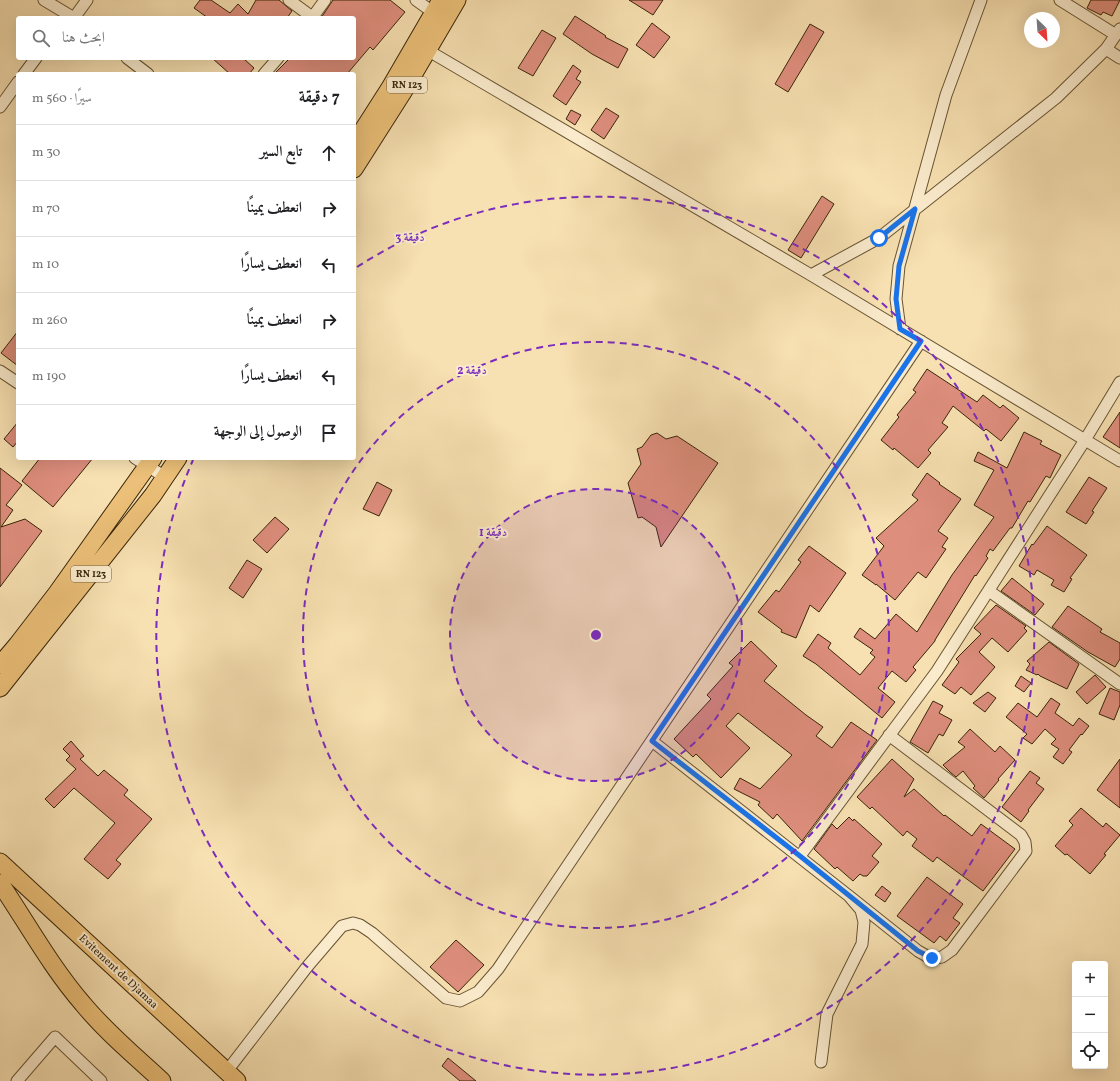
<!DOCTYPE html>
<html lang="ar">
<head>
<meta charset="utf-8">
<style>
  :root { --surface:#fff; --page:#f6f6f6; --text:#202124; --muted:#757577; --line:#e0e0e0 }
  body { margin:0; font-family:Vollkorn,Amiri,serif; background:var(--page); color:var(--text); direction:rtl }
  .controls { position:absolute; right:12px; bottom:12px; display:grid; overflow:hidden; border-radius:4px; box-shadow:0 4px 16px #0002 }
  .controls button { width:36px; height:36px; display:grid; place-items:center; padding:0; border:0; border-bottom:1px solid var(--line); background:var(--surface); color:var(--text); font:20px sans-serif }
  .compass { position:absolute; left:1024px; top:12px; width:36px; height:36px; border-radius:50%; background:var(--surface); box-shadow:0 4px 16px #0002; rotate:155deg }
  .stop { position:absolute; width:12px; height:12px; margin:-9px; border:3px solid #1a73e8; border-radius:50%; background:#fff }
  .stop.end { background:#1a73e8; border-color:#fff; box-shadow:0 1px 4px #0008 }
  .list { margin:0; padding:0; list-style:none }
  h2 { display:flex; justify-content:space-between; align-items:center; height:52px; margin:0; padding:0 16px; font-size:17px }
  h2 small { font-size:13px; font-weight:400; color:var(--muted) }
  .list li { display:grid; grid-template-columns:26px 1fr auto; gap:12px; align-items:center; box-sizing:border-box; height:56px; padding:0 16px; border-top:1px solid var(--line) }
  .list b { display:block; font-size:15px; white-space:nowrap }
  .list em { font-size:13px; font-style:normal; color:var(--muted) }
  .icon { flex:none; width:22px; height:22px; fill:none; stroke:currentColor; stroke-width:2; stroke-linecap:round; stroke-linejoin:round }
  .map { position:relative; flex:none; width:1120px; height:1081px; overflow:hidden; direction:ltr }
  .search { position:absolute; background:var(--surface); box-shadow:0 4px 16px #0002; left:16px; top:16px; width:340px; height:44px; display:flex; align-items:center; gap:10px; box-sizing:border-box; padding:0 14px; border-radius:4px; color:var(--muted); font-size:15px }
  .panel { position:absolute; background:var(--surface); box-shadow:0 4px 16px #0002; left:16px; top:72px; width:340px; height:388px; border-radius:4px; direction:rtl }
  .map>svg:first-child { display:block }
</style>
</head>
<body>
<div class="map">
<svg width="1120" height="1081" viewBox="0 0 1120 1081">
  <rect width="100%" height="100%" fill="#f7e0b1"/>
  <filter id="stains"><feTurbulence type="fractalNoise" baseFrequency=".005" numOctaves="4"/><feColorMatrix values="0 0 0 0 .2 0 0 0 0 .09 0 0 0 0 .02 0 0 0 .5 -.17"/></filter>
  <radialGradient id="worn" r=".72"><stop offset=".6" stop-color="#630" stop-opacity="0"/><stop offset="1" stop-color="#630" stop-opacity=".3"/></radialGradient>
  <path fill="#de8e7d" stroke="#382509" d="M200 0H211L230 13 238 4 248 14 256 0H279L292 11 287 18H208L194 8Z
    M333 0H390L405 12 373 50 370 47 347 74H274L290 58H354V18H321Z
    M629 0H663L653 15Z
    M1091 0H1120L1112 16 1103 12 1101 15 1087 8Z
    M575 16 606 36 605 37 628 49 618 68 592 54 563 34Z
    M652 23 670 37 654 58 636 45Z
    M810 24 824 32 788 92 775 84Z
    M542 30 556 38 533 76 518 68Z
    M212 58H243L254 68 249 74H230Z
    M573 65 581 71 576 79 581 82 566 105 553 96Z
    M606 108 619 116 604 139 591 130Z
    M571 110 581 115 575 125 566 119Z
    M822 196 834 204 801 258 788 250Z
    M18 331V366L1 353Z
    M927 369 977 402 983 395 1000 408 1003 405 1019 418 1001 441 986 429 984 431 953 406 942 423 948 427 928 450 931 453 918 468 894 448 893 450 881 440 899 417 897 415 916 392 913 390Z
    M1120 412V448L1103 437Z
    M18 422V441L13 447 4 439Z
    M1024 432 1042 441 1040 444 1061 455 1050 478 1046 476 1030 502 1028 501 1012 528H1010L993 551 990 549 986 556 988 558 976 576 975 575 935 640V641L913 667 916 670 906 682 892 671 878 688 895 702 882 718 816 664 803 656 818 634 831 643 828 648 860 675 875 657 870 653 873 650 854 637 860 628 875 639 896 614 917 632 952 575 994 517 974 505 994 470 974 461 978 452 1007 468Z
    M657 433 666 439 677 436 718 463 661 547 656 527 642 517 638 518 628 483 641 464 637 449 642 447 651 435Z
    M40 458H93L53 507 22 481Z
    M0 468 22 485 6 505 13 510 1 527 25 519 42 531 0 587Z
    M927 473 940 483 939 484 961 499 938 531 948 538 942 547 946 549 926 578 918 572 895 600 876 584V585L862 575 884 546 876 538 918 500 912 495Z
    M1089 477 1107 488 1092 511 1094 512 1086 524 1066 512Z
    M377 482 392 490 379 516 363 509Z
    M275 517 289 529 267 553 253 540Z
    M1047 526 1087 555 1070 578 1072 579 1064 592 1051 585 1054 580 1037 570 1034 575 1019 566 1032 544 1033 545Z
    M809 546 846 573 819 612 810 605 796 638 781 632 782 630 758 612 776 590 779 592 801 562 798 560Z
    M247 560 262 569 243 598 229 588Z
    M1012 578 1044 604 1035 615 1001 591Z
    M996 605 1026 626 1024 628 1027 631 1008 652 992 638 979 652 995 667 971 695 961 687 955 694 942 685 959 662 956 659 981 634 974 628Z
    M1068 606 1102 629 1100 632 1120 643V659L1115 667 1088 652 1052 627Z
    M751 641 777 666 764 681 806 715 823 727 816 736 832 748 851 722 877 740 802 841 777 814 773 819 758 805 760 802 734 789 740 778 760 789 792 755 738 713 726 726 750 748 721 778 696 754 693 757 674 739 711 699 707 695 733 666 729 663Z
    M1049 642 1079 664 1067 689 1040 676 1038 674 1037 675 1026 670 1030 664 1027 661Z
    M1095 675 1106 687 1087 704 1076 692Z
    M1021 676 1031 683 1024 692 1015 686Z
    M1110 688 1120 692V705L1114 720 1099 714Z
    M988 692 996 698 985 712 973 703Z
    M1051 698 1060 704 1055 713 1073 726 1079 718 1089 726 1082 735 1081 734 1069 750 1072 752 1063 764 1053 757 1059 749 1051 744 1056 739 1045 729 1032 744 1023 738 1027 734 1006 717 1018 703 1037 717Z
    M933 701 943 706 939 713 952 720 943 736 939 734 928 753 910 742Z
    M970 729 995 752 1000 746 1015 760 998 779 999 780 984 798 973 788 975 786 963 771 956 777 950 772 943 765 965 747 958 742Z
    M71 741 84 756 80 759 98 776 104 770 128 790 124 795 152 819 116 860 121 864 108 879 84 859 115 823 74 788 54 808 45 799 76 769 66 760 70 756 63 749Z
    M892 759 914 779 904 797 914 789 944 816 945 815 972 836 981 824 1015 849 983 891 937 857 933 862 912 846 917 839 907 831 903 836 872 807 870 809 857 797Z
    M1120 759V808L1097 790Z
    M1030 771 1040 778 1036 783 1044 789 1028 810 1029 811 1021 822 1002 807Z
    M1081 808 1103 827 1106 823 1120 835 1104 854 1106 855 1090 874 1067 854 1065 855 1055 846 1073 825 1069 821Z
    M849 817 853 821 854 819 882 844 872 856 879 862 867 876H863L860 874 853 881 837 867 835 869 814 849 832 824 837 829Z
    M927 877 963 904 953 918 960 923 946 941 940 936 934 943 897 916Z
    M882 886 891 893 885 902 875 895Z
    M456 940 484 965 458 992 430 967Z
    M448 1058 476 1081H460L442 1066Z"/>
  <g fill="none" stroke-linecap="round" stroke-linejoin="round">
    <defs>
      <path id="minor" d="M44 0 74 18
        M289 0 312 17
        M416 0 434 13
        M1060 0 1116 35
        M74 18 87 0
        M312 18 325 0
        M422 47 811 275 1120 461
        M1106 49 1120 58
        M127 58 148 74
        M24 74 36 58
        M264 74 278 58
        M0 107 18 82
        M811 275 879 238 1056 98 1106 49 1120 29
        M900 329 896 299 899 266 946 95 981 0
        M0 371 18 383
        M135 458 165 477
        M989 591 1120 684
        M652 741 849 896 861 910 864 922 862 944 827 1014 821 1062
        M800 856 937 671 1085 440 1120 382
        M849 896 918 951 932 959 942 957 952 950 1026 851 1025 842 1021 835 889 735
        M227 1071 307 967 342 926 353 923 360 925 372 933 446 998 460 1001 478 992 498 969 921 341
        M17 1081 55 1037 101 1081"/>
      <path id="primary" d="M354 144 391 86 441 0
        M354 169 403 92 457 0
        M0 665 17 645 57 593 153 458
        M0 688 153 495 178 458
        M0 862 237 1081
        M0 883C27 923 51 967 83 1004 106 1032 135 1056 162 1081"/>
    </defs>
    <use href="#minor" stroke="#685433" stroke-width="13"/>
    <use href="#primary" stroke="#382509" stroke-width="19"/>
    <use href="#minor" stroke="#faebcc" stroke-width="11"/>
    <use href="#primary" stroke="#ecc078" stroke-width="17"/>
  </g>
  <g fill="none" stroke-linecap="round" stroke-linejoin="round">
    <path stroke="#1a73e8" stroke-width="5" d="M879 238 915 209 899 266 896 299 900 329 921 341 652 741 800 856 918 951 932 958"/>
  </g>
  <circle cx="596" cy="635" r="146" fill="#7b2cbf" fill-opacity=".12"/>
  <g fill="none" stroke="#7b2cbf" stroke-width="2" stroke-dasharray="7 5">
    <circle cx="596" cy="635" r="146"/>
    <circle cx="596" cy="635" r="293"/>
    <path d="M357 267A439 439 0 1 1 193 460"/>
  </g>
  <g text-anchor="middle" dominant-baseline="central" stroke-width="4" stroke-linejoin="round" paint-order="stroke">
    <g fill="#faebcc" stroke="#726044" stroke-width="1">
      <rect x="387" y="77" width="40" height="16" rx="3"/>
      <rect x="71" y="566" width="40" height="16" rx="3"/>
    </g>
    <g font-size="10" font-weight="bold" fill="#382509">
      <text x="407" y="85">RN 123</text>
      <text x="91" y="574">RN 123</text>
    </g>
    <g font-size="11" fill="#382509" stroke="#faebcc">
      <text transform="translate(118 972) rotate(43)">Evitement de Djamaa</text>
    </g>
  </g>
  <circle cx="596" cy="635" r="6" fill="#7b2cbf" stroke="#faebcc" stroke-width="2"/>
  <g font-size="12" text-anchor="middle" font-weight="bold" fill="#7b2cbf" stroke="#faebcc" stroke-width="4" stroke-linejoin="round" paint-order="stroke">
    <text x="410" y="241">3 دقيقة</text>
    <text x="472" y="374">2 دقيقة</text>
    <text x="493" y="536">1 دقيقة</text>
  </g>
  <rect width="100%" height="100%" filter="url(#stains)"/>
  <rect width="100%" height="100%" fill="url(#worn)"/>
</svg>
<div class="controls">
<button>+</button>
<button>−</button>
<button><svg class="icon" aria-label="locate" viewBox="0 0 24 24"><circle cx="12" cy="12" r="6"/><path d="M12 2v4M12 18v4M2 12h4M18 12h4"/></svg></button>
</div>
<svg class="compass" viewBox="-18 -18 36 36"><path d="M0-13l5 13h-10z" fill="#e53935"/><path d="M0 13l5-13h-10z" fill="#757577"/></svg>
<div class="stop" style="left:879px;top:238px"></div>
<div class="stop end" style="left:932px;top:958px"></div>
<div class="search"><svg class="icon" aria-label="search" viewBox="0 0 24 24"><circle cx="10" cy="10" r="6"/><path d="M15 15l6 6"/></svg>ابحث هنا</div>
<section class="panel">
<h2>7 دقيقة<small>سيرًا · 560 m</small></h2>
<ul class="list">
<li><svg class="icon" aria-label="ahead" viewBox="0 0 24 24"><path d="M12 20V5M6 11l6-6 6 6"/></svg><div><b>تابع السير</b></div><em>30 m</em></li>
<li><svg class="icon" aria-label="right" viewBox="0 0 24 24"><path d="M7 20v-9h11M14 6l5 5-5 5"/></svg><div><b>انعطف يمينًا</b></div><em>70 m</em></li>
<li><svg class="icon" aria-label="left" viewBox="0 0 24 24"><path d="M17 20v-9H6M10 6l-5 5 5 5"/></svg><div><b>انعطف يسارًا</b></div><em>10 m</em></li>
<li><svg class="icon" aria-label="right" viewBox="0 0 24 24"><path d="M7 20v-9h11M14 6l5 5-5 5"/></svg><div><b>انعطف يمينًا</b></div><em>260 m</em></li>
<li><svg class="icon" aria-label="left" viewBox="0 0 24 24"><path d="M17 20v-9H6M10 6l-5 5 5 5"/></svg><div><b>انعطف يسارًا</b></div><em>190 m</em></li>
<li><svg class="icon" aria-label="arrive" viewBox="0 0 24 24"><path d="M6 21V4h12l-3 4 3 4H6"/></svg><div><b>الوصول إلى الوجهة</b></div></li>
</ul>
</section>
</div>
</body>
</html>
